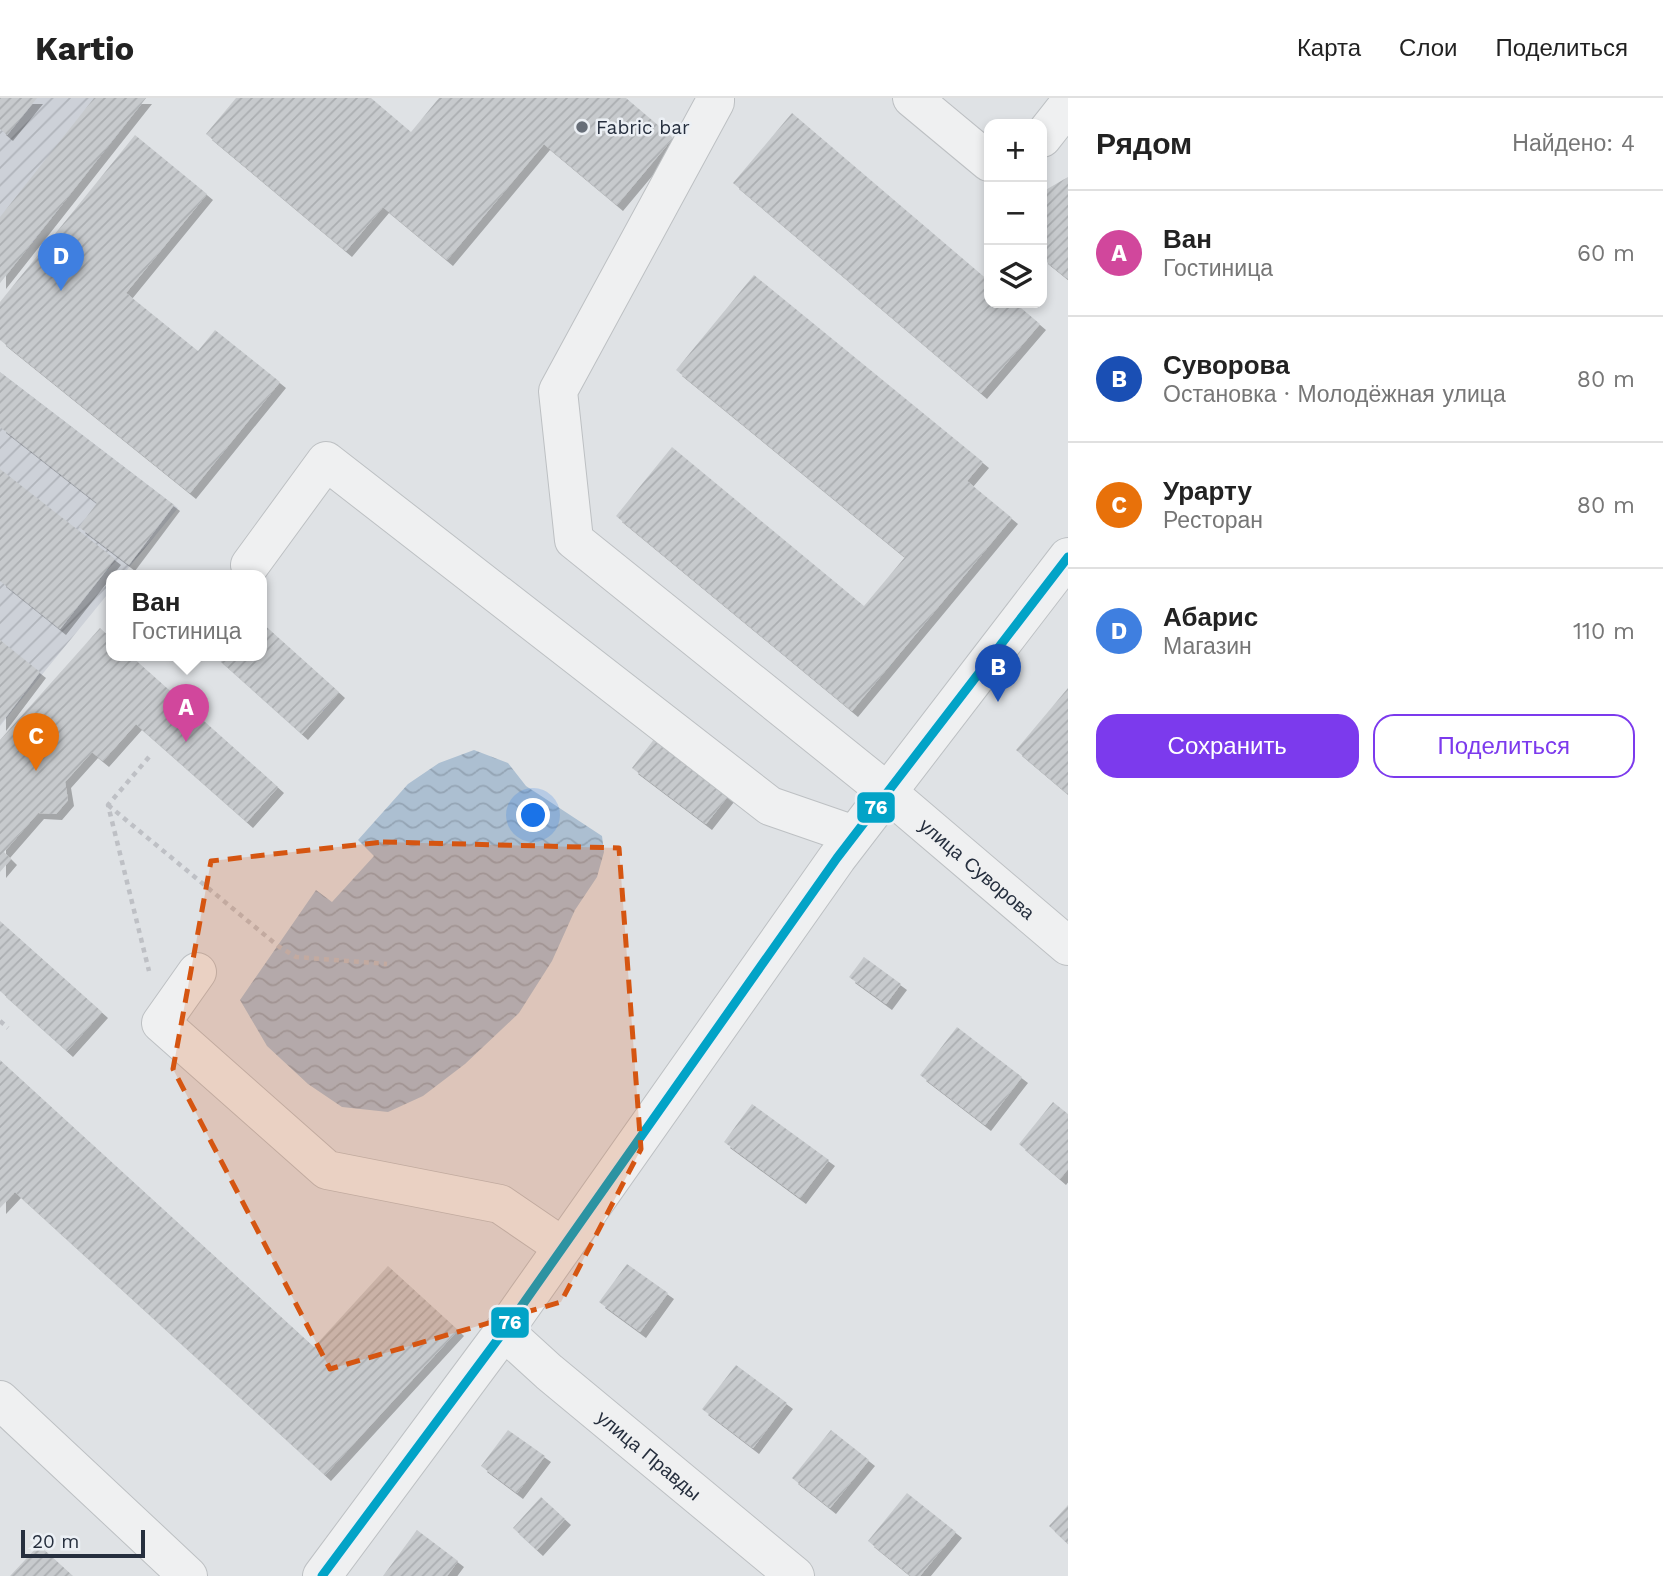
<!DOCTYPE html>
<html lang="ru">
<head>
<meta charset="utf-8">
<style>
  :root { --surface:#fff; --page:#f6f6f6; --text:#222; --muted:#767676; --line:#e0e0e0; --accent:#7c3aed }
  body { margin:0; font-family:"Work Sans",sans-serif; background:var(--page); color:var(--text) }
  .controls { position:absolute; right:21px; top:21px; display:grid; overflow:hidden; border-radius:14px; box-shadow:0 4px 10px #0003 }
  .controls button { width:63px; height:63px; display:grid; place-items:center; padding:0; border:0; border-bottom:2px solid var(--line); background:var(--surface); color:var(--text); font:35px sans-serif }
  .scale { position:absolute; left:21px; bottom:18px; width:124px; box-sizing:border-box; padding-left:7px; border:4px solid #262f3e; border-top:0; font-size:19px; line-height:24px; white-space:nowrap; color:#262f3e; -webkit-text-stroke:5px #ecf0f5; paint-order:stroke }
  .you { position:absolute; left:534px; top:718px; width:24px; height:24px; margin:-18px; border:5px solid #fff; border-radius:50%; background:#1a73e8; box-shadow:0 0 0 10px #1a73e833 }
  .badge { display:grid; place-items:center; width:46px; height:46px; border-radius:50%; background:var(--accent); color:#fff; font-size:23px; font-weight:700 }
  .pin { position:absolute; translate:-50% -58px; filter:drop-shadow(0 2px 4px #0008) }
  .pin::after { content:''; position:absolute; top:37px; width:24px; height:21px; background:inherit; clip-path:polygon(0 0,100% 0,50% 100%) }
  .popup { position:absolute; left:106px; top:472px; width:161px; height:91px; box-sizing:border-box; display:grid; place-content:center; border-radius:14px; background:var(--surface); filter:drop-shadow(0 2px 5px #0005); font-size:23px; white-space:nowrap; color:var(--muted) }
  .popup b { font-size:26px; color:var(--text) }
  .popup::after { content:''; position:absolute; left:50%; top:100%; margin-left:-14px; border:14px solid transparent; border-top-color:var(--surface) }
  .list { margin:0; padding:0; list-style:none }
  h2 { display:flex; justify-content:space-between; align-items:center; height:91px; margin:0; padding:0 28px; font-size:30px }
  h2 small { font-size:23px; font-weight:400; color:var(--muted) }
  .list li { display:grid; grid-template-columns:46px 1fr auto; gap:21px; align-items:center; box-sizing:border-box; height:126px; padding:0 28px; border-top:2px solid var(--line) }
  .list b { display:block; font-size:26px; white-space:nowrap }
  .list p { margin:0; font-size:23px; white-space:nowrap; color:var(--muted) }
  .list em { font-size:23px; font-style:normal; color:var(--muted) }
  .actions { display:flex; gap:14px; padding:21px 28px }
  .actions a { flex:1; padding:16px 0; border:2px solid var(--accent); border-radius:21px; text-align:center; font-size:24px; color:var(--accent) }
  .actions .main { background:var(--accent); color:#fff }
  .icon { flex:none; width:38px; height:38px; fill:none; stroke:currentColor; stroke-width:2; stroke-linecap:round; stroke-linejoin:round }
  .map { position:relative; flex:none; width:1068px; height:1478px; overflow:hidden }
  header { display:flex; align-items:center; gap:42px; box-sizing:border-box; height:98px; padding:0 35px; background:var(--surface); border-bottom:2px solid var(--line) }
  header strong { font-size:33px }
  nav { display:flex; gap:38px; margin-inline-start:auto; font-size:24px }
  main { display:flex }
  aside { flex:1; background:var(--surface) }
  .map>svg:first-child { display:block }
</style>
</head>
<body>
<header>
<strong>Kartio</strong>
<nav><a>Карта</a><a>Слои</a><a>Поделиться</a></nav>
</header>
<main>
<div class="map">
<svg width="1068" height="1478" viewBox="0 0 1068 1478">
  <defs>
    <pattern id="industrial-furrows" width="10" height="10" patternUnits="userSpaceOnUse" patternTransform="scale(1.75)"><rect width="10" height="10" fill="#cdd1d8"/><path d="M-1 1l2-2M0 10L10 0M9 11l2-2" fill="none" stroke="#b0b4ba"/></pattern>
    <pattern id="water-waves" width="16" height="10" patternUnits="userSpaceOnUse" patternTransform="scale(1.75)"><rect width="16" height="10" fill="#acbfd1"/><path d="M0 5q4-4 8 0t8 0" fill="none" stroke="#94a4b4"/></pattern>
    <pattern id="building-hatch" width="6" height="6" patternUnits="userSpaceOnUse" patternTransform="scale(1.75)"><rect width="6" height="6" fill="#c7cacd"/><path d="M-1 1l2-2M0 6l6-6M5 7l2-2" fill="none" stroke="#abaeb1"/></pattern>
    <filter id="shadow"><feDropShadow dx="6" dy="6" stdDeviation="0" flood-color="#0004"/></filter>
  </defs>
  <rect width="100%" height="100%" fill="#dfe2e5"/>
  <path fill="url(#industrial-furrows)" d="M0 0H146L0 185Z
    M0 274 178 410 122 478H111V492L0 628Z"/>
  <path fill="url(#water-waves)" d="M474 652 508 665 526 688 602 738 604 754 597 779 575 812 552 863 519 915 465 966 423 998 388 1014 342 1009 308 986 267 948 240 902 316 792 332 804 374 758 358 742 408 686 439 665Z"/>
  <path fill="url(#building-hatch)" filter="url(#shadow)" d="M0 0H37L7 37 0 31Z
    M94 0H146L0 185V119Z
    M236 0H371L411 34 439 0H626L673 40 617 107 544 46 447 162 383 109 346 153 206 36Z
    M792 15 989 183V205H1015L1040 226 981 295 733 85Z
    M135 37 207 96 126 195 198 253 215 232 280 284 190 395 0 242V204Z
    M1068 79V181L1042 160V94Z
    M754 177 983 364 967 383 1012 420 852 613 616 418 672 349 864 508 905 459 676 272Z
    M0 274 174 407 129 467 79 429 97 405 0 329Z
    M0 371 115 461 60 531 0 483Z
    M261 524 339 594 302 636 215 558H261Z
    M100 530 111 540V558H131L278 689 247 724 136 626 103 663 92 654 65 684 68 702 56 716 38 715 4 754 11 761 0 774V642Z
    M0 542 40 574 0 627Z
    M1068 590V696L1016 652Z
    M658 636 732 693 706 726 632 670Z
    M0 823 102 914 67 953 0 893Z
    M864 859 901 886 886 906 849 879Z
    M957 929 1022 979 985 1027 920 977Z
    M0 962 314 1249 388 1168 458 1232 325 1377 15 1094 0 1110Z
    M1053 1004 1068 1016V1071L1060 1081 1019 1046Z
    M752 1006 829 1062 800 1100 724 1044Z
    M627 1166 668 1195 640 1234 599 1204Z
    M736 1267 787 1305 753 1350 702 1311Z
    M508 1332 545 1358 517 1395 481 1368Z
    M831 1332 869 1362 830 1410 792 1380Z
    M907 1395 956 1434 920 1478H911L868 1443Z
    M541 1399 565 1421 537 1452 513 1430Z
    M1068 1407V1446L1049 1428Z
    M417 1432 458 1463 447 1478H383Z
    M39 1447 73 1478H10Z"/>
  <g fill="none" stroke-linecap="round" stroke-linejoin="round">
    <defs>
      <g id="minor">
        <path id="s1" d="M715 0V4L558 293 574 442 886 693 1068 848"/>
        <path d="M912 0 989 64"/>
        <path d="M1042 40 1068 7"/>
        <path d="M250 467 326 363 770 708 854 737"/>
        <path d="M197 874 161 925 327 1072 500 1106 563 1149"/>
        <path id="s2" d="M504 1233 549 1274 795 1478"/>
        <path d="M0 1302 188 1478"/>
        <path d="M322 1478 504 1233 837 760 1068 459"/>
      </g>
    </defs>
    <use href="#minor" stroke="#bdc0c3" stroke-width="40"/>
    <path stroke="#bec0c5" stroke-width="4.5" stroke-dasharray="5 5" stroke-linecap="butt" d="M149 659 108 707 149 873
      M108 707 278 848 296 859 387 866
      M0 923 8 930"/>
    <use href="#minor" stroke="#eff0f1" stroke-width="38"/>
    <defs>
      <path id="bus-1" d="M322 1478 504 1233 837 760 1068 459"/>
    </defs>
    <use href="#bus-1" stroke="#ecf0f5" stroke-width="14"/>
    <use href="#bus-1" stroke="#02a3c7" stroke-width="9"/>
  </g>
  <path fill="#d55511" fill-opacity="0.2" stroke="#d55511" stroke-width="5" stroke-dasharray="14 9" stroke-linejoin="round" d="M383 744 619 750 641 1051 561 1204 330 1271 173 971 211 763Z"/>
  <circle fill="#676e78" stroke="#ecf0f5" stroke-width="2.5" cx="582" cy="29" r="7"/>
  <g text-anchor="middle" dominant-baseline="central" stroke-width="5" stroke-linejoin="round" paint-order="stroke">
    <g font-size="19" fill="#262f3e" stroke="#ecf0f5" text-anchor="start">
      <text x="596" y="29">Fabric bar</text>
    </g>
    <g font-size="19" fill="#262f3e" stroke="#ecf0f5">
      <text stroke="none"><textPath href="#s1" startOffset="1003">улица Суворова</textPath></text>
      <text stroke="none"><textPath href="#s2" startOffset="191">улица Правды</textPath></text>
    </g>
  </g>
  <g stroke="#ecf0f5" stroke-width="2.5">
    <rect x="856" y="693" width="40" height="33" rx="7" fill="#02a3c7"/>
    <rect x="490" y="1208" width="40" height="33" rx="7" fill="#02a3c7"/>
  </g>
  <g font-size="19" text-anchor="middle" font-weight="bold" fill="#fff">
    <text x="876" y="716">76</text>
    <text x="510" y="1231">76</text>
  </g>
</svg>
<div class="controls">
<button>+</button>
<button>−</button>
<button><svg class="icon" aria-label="layers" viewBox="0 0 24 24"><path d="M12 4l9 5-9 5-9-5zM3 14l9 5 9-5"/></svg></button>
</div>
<div class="scale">20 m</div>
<div class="you"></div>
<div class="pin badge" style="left:186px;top:644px;background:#d1479c">A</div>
<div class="popup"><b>Ван</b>Гостиница</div>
<div class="pin badge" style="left:998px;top:604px;background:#1a4fb4">B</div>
<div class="pin badge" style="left:36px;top:673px;background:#e8710a">C</div>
<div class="pin badge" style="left:61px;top:193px;background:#3f7fe0">D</div>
</div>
<aside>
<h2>Рядом<small>Найдено: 4</small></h2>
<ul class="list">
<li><span class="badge" style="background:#d1479c">A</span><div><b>Ван</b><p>Гостиница</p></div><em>60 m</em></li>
<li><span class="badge" style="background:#1a4fb4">B</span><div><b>Суворова</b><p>Остановка · Молодёжная улица</p></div><em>80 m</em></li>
<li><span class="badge" style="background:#e8710a">C</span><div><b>Урарту</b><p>Ресторан</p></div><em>80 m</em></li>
<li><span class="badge" style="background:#3f7fe0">D</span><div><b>Абарис</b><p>Магазин</p></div><em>110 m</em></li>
</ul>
<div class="actions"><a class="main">Сохранить</a><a>Поделиться</a></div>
</aside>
</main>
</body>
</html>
